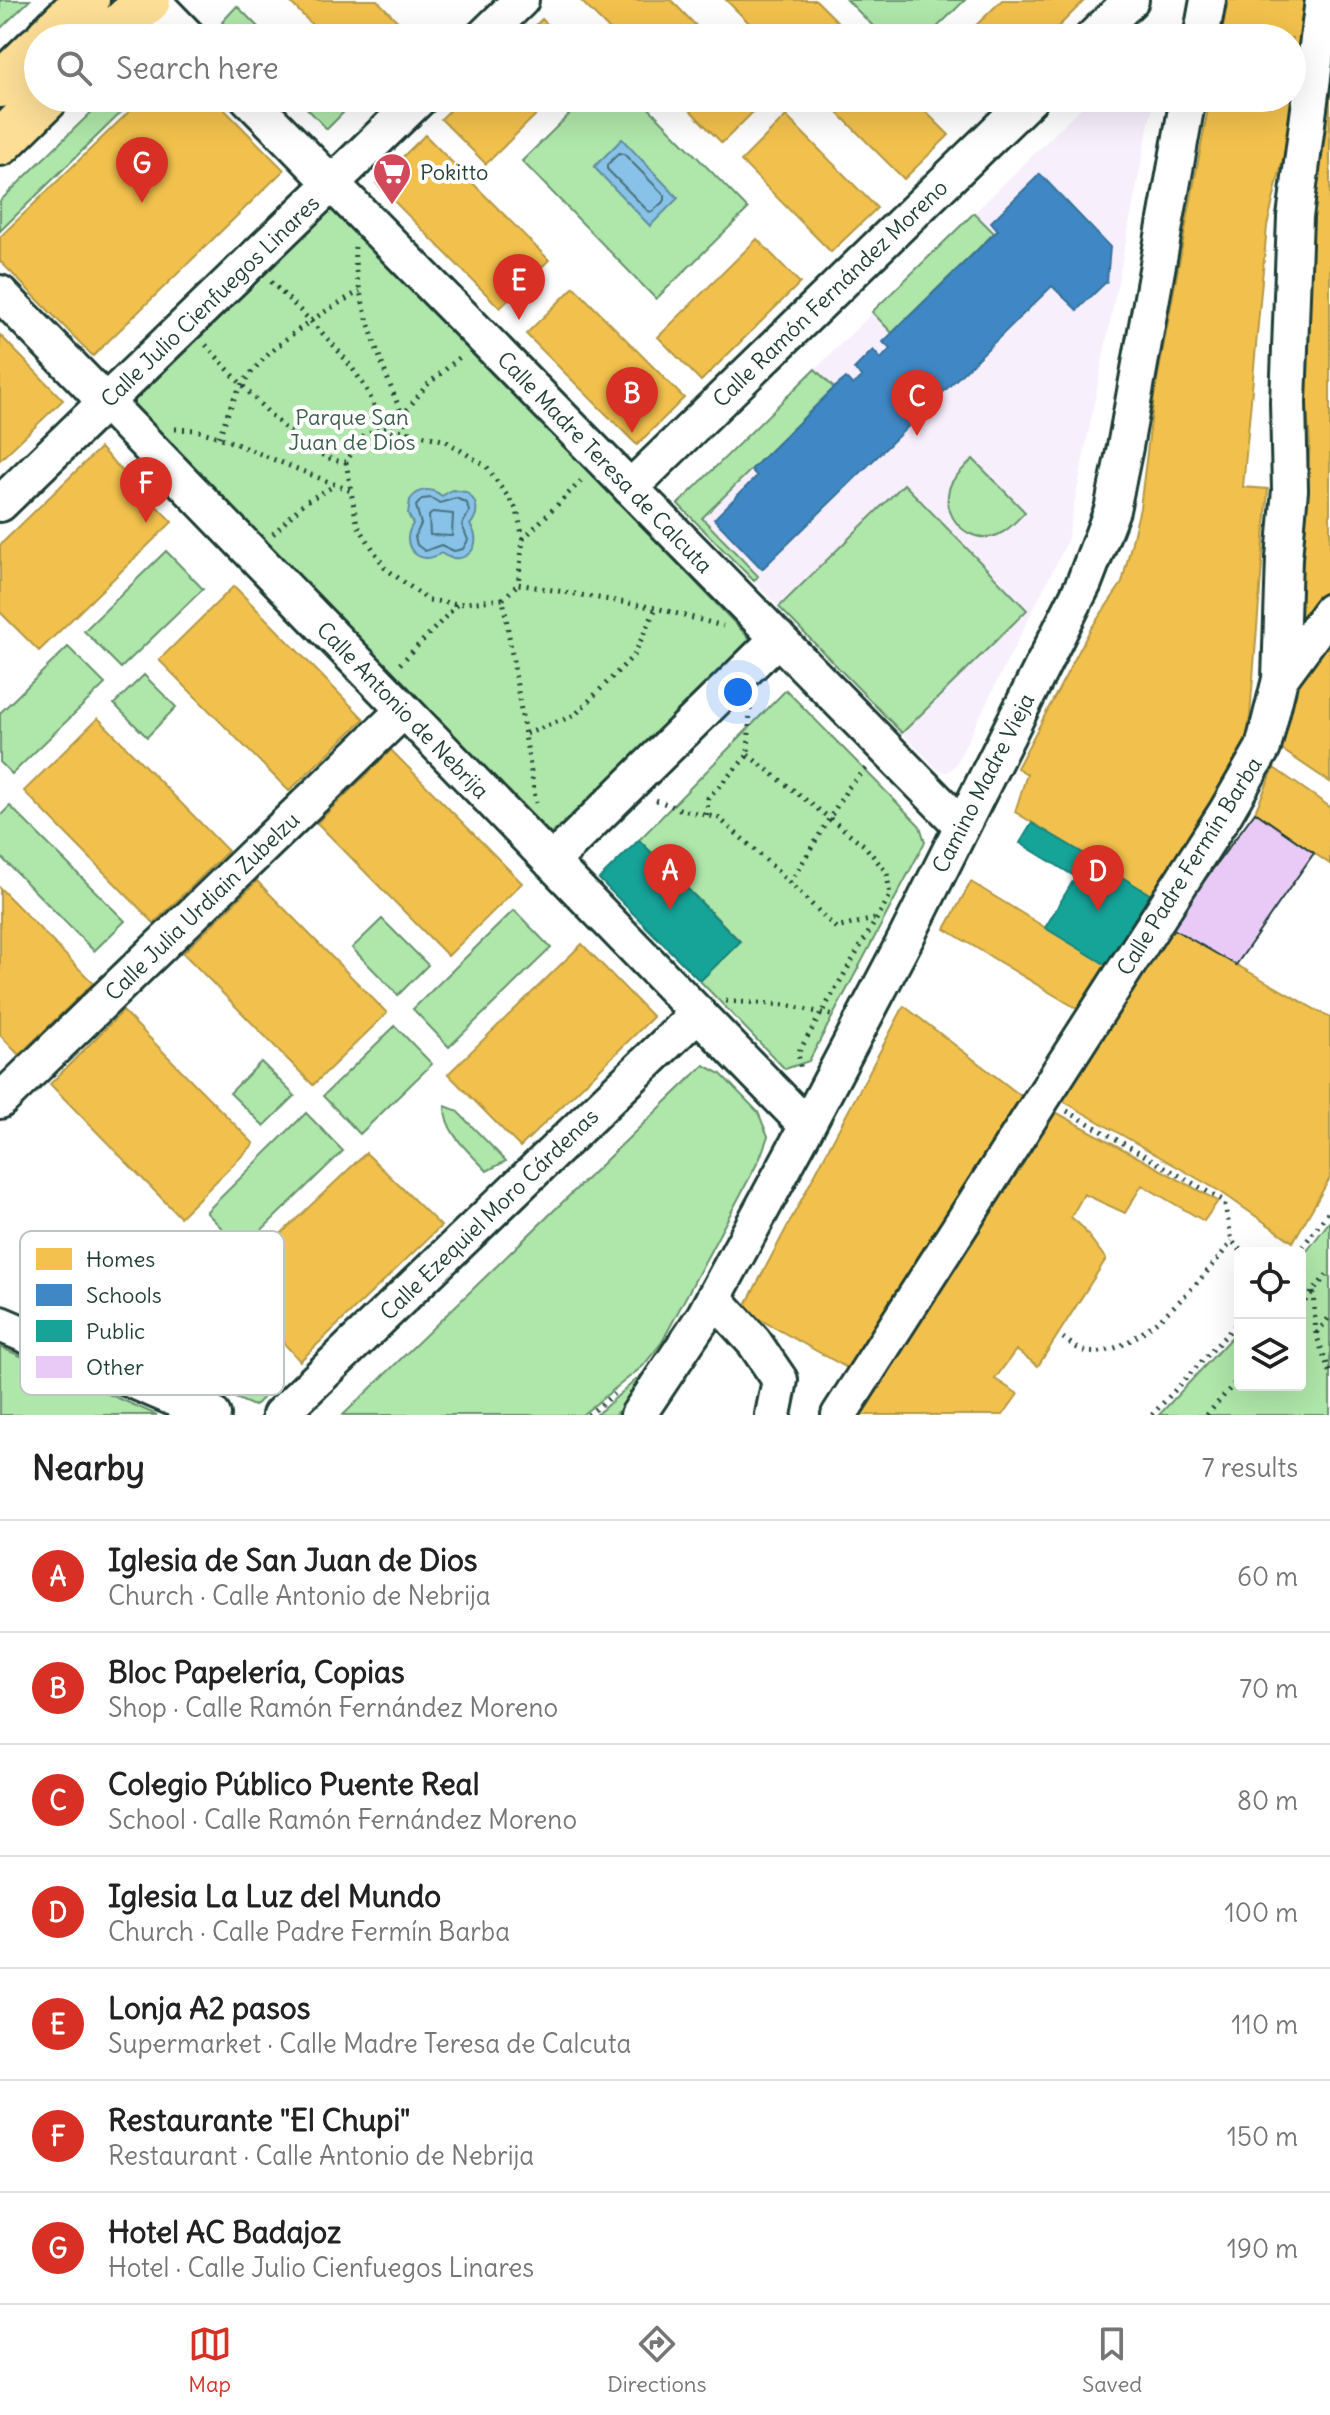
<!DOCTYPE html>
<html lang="en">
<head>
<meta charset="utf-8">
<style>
  :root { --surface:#fff; --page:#f6f6f6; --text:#222; --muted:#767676; --line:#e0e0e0; --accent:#d93025 }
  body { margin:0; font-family:Delius,sans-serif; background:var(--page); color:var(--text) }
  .controls { position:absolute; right:24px; bottom:24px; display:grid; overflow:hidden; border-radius:8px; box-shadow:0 8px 32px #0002 }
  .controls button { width:72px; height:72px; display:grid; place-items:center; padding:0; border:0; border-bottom:2px solid var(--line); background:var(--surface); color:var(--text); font:40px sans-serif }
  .you { position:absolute; left:738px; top:692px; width:28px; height:28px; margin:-20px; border:6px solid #fff; border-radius:50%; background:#1a73e8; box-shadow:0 0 0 12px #1a73e833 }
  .badge { display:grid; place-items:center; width:52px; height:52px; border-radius:50%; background:var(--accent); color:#fff; font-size:26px; font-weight:700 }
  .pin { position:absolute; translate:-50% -66px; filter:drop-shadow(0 2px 4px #0008) }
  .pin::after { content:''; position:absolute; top:42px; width:28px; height:24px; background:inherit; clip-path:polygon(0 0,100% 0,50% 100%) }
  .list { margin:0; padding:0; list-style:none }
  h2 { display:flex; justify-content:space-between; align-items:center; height:104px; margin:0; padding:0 32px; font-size:34px }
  h2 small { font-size:26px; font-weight:400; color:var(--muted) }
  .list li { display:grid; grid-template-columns:52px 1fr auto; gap:24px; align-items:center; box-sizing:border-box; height:112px; padding:0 32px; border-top:2px solid var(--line) }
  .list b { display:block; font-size:30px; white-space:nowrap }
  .list p { margin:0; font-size:26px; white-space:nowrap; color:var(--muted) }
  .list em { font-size:26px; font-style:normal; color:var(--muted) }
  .icon { flex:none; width:44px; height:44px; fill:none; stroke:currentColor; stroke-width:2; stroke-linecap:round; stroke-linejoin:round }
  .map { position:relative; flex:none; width:1330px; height:1415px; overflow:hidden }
  .search { position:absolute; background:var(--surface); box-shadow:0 8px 32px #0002; left:24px; right:24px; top:24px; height:88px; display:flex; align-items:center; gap:20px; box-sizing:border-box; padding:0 28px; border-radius:44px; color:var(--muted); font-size:30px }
  .sheet { height:888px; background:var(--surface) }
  nav { display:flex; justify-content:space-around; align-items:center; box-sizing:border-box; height:112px; border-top:2px solid var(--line); background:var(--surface); font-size:22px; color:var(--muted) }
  nav a { display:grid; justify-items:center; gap:4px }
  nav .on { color:var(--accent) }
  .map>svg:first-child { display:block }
</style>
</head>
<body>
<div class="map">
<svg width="1330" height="1415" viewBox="0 0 1330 1415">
  <rect width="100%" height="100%" fill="#fff"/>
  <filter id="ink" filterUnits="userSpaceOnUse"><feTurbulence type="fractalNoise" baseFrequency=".0125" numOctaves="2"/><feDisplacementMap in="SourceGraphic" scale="16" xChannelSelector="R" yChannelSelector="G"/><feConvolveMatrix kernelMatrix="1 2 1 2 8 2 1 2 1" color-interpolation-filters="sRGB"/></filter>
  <g filter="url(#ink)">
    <path fill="#f8effd" d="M1091 98H1154L1067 542 955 766 948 772 939 771 678 504Z"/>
    <path fill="#afe6a9" stroke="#67926e" stroke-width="2" d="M0 0H30L0 29Z
      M847 0H965L926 38H885Z
      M237 6 269 38H238L222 22Z
      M106 98H136L0 231V201Z
      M297 98H328L343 113 327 129Z
      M586 98H639L748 209 656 299 522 161Z
      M335 206 750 639 550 840 129 406Z
      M974 213 994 233 892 333 872 312Z
      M815 369 834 388 702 518 758 576 754 581 678 504Z
      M973 459 1025 512C1015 522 1005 535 990 537 961 541 938 508 952 482 957 474 966 466 973 459Z
      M904 484 1027 610 902 733 779 607Z
      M166 551 203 589 121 668 84 631Z
      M68 647 105 684 12 774 0 762V713Z
      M144 675 176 707 147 737 114 704Z
      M786 690 920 826 925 842 809 1061 785 1069 700 981 740 941 639 840Z
      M10 806 125 921 94 951 0 856V816Z
      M514 910 551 948 449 1047 413 1009Z
      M382 919 428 965 398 995 352 948Z
      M395 1026 432 1064 360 1134 323 1096Z
      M261 1062 295 1096 264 1126 230 1093Z
      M704 1065 721 1074 758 1112 768 1136 760 1158 662 1342 643 1366 582 1415H343Z
      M445 1106 456 1110 506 1161 487 1171C470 1152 444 1133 445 1106Z
      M306 1113 343 1151 242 1249 206 1212Z
      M1330 1221V1415H1159L1240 1328V1385H1300V1260Z
      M128 1236 276 1385 254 1406 46 1316Z
      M0 1347 157 1415H0Z
      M654 1364 637 1391 615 1415H596Z"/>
    <path fill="#89c2e8" stroke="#5f8da0" stroke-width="2" d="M622 139 678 198 650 226 594 167Z
      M452 490 466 492C478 501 480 513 470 525 486 546 463 569 441 553 420 568 398 546 413 524L408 514 410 500C418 488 431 487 442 496Z"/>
    <path fill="#f2c14e" stroke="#b39946" stroke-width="2" d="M288 0H377L414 38H325Z
      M580 0H671L708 38H618Z
      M726 0H816L841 25 828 38H764Z
      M1002 0H1085L1047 38H963Z
      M1228 0H1312L1298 95 1267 226 1243 487 1268 489 1248 741 1151 895 1015 812 1027 774 1017 768 1090 630 1122 583 1140 508 1154 397 1210 98H1292V38H1221Z
      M542 19 561 38H523Z
      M1330 47V589L1299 640 1289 636 1305 512 1310 443 1303 364 1316 163Z
      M143 98H213L284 170 93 356 0 261V237Z
      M462 98H553L486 164 441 119Z
      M678 98H767L722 143Z
      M823 98H912L949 135 904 179Z
      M969 98H986L977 107Z
      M786 116 877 208 831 252 741 161Z
      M425 135 549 260 500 308 376 183Z
      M757 239 800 283 701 381 658 337Z
      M574 287 684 398 637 445 526 334Z
      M0 335 63 400 0 460Z
      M100 448 172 522 39 651 0 612V545Z
      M234 586 364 719 289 791 159 660Z
      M1324 636 1330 640V782L1278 747 1289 690Z
      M98 718 228 851 154 923 24 791Z
      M391 750 522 883 448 956 317 823Z
      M1274 768 1330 807V864L1255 812Z
      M257 881 387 1013 313 1085 183 953Z
      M971 882 1108 966 1079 1010 945 929Z
      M0 888 93 983 19 1055 0 1035Z
      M1170 927 1330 1018V1178L1293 1242 1221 1192 1061 1100Z
      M582 944 653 1017 520 1147 448 1074Z
      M904 1006 1025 1099 849 1369 743 1310Z
      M123 1011 254 1144 180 1217 50 1084Z
      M1050 1109 1218 1201 1204 1221 1142 1185 1125 1213 1084 1194 1071 1217 1081 1226 1106 1259 1038 1366 1016 1350 995 1379 1018 1394 1003 1415H857Z
      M366 1153 441 1226 300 1361 229 1283Z"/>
    <path fill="#3f88c5" stroke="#35729a" stroke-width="2" d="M1040 174 1110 247 1107 281 1077 310 1052 286 762 569 714 519 757 476 751 470 834 388 846 378 853 385 862 377 854 369 873 350 881 359 890 349 883 342 998 230 991 222Z"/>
    <path fill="#17a398" stroke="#19847a" stroke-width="2" d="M1032 823 1088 856 1076 877 1020 843Z
      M639 840 740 942 700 981 599 879Z
      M1088 856 1151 895 1108 966 1045 928Z"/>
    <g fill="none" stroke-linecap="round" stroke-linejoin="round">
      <path stroke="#49727c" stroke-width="2" d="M619 153 624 154 665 196V200L652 212 648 211 607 169V165Z
        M431 498 440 503 456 498 467 503 469 512 462 525 468 540 463 549 454 551 441 545 425 551 417 545 415 537 421 524 416 506 422 499Z
        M433 512 453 514 452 536 430 535 429 516Z"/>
    </g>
    <path fill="#e9caf7" stroke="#1f3d34" stroke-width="2" d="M1255 812 1314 853 1236 965 1170 927Z"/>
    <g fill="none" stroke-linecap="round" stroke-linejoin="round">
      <defs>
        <path id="minor" d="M152 0 189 38
          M482 38 521 0
          M1092 38 1131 0
          M1201 38 1208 0
          M248 98 962 826
          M0 293 807 1126
          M630 488 1031 98
          M0 504 420 98
          M1280 679 1330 611
          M551 862 778 638
          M0 1101 404 710
          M714 1298 754 1342 780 1380 773 1415
          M0 1324 213 1415
          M280 1415 698 1013
          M638 1415 704 1316 807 1126 906 938 1084 583 1112 510 1125 447 1188 98
          M839 1415 1226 812 1263 748 1280 679 1284 558 1290 490 1288 402 1295 217 1323 0"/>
        <path id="highway" d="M48 38 87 0
          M108 38 148 0
          M0 85 38 48
          M0 143 46 98"/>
      </defs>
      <use href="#minor" stroke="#1f3d34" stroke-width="40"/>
      <use href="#highway" stroke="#1f3d34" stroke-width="50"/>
      <path stroke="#1f3d34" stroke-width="5" stroke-dasharray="2 6" stroke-linecap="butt" d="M355 247C351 289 391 392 410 432L446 441 487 467 517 510 523 539 518 584 656 608 723 626
        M271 282C305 316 376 378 379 427
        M206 345C235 376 303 461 346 462L360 439 379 427 410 432
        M402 416 426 386 461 356
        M175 429 196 430 219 437 351 491 357 524 385 568 428 600 458 604 503 599 536 803
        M219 437C226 420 231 400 242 385 269 345 319 314 360 291
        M346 462 351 490
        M273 534 305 502 334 486
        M523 539 582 480
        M503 599 518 584
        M400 664 458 604
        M526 734 575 715 634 655 656 608
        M748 755 864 845 887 873 890 896 798 1053 801 1071
        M656 800 682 810 719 818 765 859 836 928 874 919
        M707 815 708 798 748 755 750 708
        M790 883 848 788 867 768
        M726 1001 787 1005 835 1016
        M1067 1111 1224 1201 1232 1241 1243 1253
        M1298 1253 1330 1210
        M1313 1292 1316 1334 1330 1373
        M1300 1307 1330 1271
        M1317 1333 1330 1316
        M1063 1338C1069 1342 1077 1349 1084 1351 1130 1365 1208 1273 1232 1241
        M588 1415 614 1394
        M1152 1415 1240 1320
        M1207 1415 1240 1377"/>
      <use href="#minor" stroke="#fff" stroke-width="34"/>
      <use href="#highway" stroke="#fcde96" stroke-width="44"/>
    </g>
  </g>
  <defs>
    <symbol id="supermarket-pin" viewBox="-11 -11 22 30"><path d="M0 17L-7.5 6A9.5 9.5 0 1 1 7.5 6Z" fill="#d1495b" stroke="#fff"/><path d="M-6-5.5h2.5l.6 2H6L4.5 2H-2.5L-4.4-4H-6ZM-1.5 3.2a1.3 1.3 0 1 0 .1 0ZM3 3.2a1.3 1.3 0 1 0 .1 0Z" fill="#fff"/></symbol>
  </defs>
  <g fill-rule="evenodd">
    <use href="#supermarket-pin" x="370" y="150" width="44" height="60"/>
  </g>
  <g text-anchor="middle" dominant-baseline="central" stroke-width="8" stroke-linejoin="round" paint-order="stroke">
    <g font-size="22" fill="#1f3d34" stroke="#fff" text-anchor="start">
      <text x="420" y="172">Pokitto</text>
    </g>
    <g font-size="22" fill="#1f3d34" stroke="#fff">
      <text transform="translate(830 293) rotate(-44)">Calle Ramón Fernández Moreno</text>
      <text transform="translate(210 301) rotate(-44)">Calle Julio Cienfuegos Linares</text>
      <text transform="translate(605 462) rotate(46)">Calle Madre Teresa de Calcuta</text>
      <text transform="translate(403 710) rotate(46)">Calle Antonio de Nebrija</text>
      <text transform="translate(983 783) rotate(-63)">Camino Madre Vieja</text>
      <text transform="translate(1189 866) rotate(-58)">Calle Padre Fermín Barba</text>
      <text transform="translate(202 906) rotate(-44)">Calle Julia Urdiain Zubelzu</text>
      <text transform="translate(489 1214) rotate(-44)">Calle Ezequiel Moro Cárdenas</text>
    </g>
    <g font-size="22" fill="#3c5f4b" stroke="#fff">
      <text x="352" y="417">Parque San<tspan x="352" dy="25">Juan de Dios</tspan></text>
    </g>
  </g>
  <rect x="20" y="1231" width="264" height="164" rx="12" fill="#fff" stroke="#bcc5c2" stroke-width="2"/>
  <rect x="36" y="1248" width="36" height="22" fill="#f2c14e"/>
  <rect x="36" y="1284" width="36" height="22" fill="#3f88c5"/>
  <rect x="36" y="1320" width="36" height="22" fill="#17a398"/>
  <rect x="36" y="1356" width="36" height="22" fill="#e9caf7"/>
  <g font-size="22" fill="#1f3d34">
    <text x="86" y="1267">Homes</text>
    <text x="86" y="1303">Schools</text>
    <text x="86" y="1339">Public</text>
    <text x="86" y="1375">Other</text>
  </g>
</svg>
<div class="controls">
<button><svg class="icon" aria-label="locate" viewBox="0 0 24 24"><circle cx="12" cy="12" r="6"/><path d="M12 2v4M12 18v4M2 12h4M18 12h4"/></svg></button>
<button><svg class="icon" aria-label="layers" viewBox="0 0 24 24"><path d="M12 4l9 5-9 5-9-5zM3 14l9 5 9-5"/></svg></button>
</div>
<div class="you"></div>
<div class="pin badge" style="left:670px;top:910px">A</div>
<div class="pin badge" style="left:632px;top:433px">B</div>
<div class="pin badge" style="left:917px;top:436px">C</div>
<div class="pin badge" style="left:1098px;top:911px">D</div>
<div class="pin badge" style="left:519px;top:320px">E</div>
<div class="pin badge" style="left:146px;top:523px">F</div>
<div class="pin badge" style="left:142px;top:203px">G</div>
<div class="search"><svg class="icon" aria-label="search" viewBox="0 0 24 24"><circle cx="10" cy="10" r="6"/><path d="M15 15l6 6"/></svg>Search here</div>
</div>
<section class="sheet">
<h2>Nearby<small>7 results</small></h2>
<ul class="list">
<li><span class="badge">A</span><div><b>Iglesia de San Juan de Dios</b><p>Church · Calle Antonio de Nebrija</p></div><em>60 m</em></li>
<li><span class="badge">B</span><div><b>Bloc Papelería, Copias</b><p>Shop · Calle Ramón Fernández Moreno</p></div><em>70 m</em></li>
<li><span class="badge">C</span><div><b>Colegio Público Puente Real</b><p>School · Calle Ramón Fernández Moreno</p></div><em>80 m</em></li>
<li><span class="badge">D</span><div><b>Iglesia La Luz del Mundo</b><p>Church · Calle Padre Fermín Barba</p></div><em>100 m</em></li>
<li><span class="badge">E</span><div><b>Lonja A2 pasos</b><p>Supermarket · Calle Madre Teresa de Calcuta</p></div><em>110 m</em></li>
<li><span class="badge">F</span><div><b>Restaurante &quot;El Chupi&quot;</b><p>Restaurant · Calle Antonio de Nebrija</p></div><em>150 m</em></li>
<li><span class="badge">G</span><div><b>Hotel AC Badajoz</b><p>Hotel · Calle Julio Cienfuegos Linares</p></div><em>190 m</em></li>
</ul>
</section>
<nav>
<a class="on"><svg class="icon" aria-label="map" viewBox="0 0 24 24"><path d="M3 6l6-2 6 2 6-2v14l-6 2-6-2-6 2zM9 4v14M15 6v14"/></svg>Map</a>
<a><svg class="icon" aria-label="directions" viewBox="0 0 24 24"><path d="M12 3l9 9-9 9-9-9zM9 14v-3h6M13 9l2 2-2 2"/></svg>Directions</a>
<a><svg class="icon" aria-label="saved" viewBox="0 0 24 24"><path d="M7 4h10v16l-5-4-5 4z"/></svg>Saved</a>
</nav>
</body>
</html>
